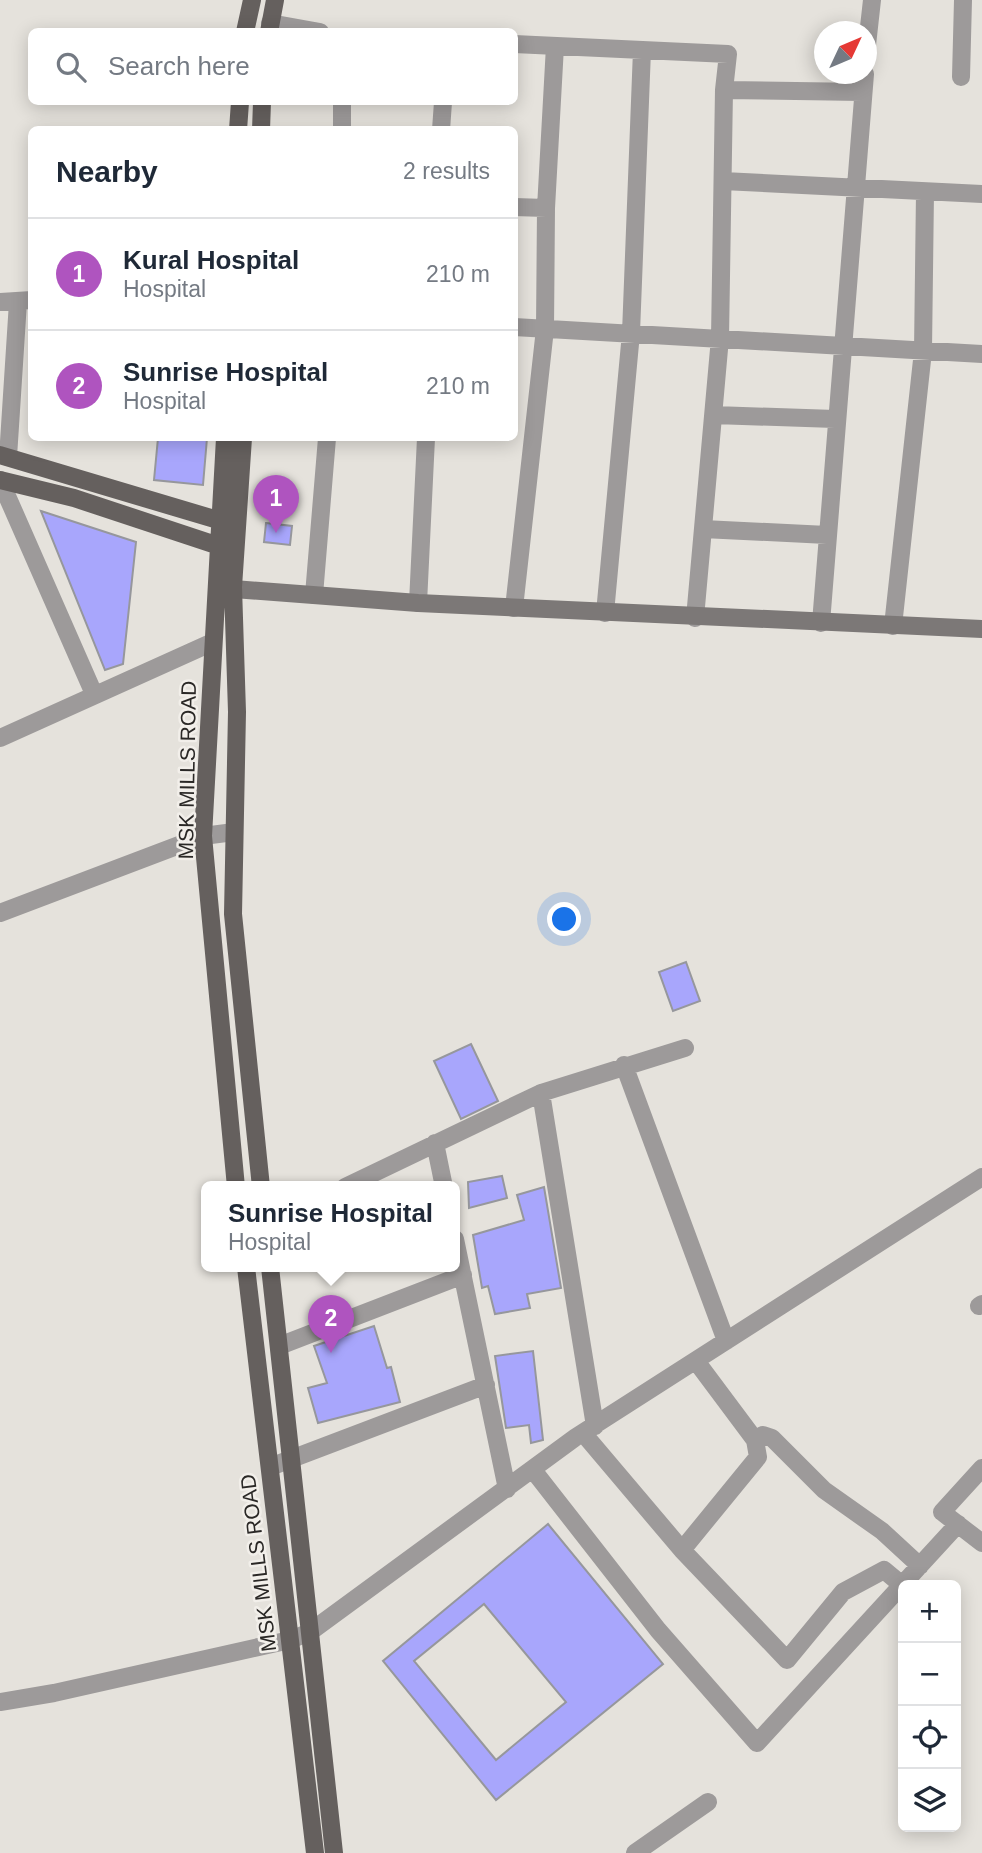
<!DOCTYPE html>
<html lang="en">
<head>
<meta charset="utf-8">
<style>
  :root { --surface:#fff; --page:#f6f6f7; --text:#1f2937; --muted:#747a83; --line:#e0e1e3; --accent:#af54bf }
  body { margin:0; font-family:Arial,sans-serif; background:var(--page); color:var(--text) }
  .controls { position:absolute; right:21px; bottom:21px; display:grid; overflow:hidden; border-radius:10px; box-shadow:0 4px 18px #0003 }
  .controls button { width:63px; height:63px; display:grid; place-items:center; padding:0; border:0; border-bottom:2px solid var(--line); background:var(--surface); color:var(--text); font:35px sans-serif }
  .compass { position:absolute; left:814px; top:21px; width:63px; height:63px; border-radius:50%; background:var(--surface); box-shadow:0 4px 18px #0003; rotate:46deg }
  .you { position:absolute; left:565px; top:920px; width:24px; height:24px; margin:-18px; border:5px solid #fff; border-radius:50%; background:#1a73e8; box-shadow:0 0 0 10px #1a73e833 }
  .badge { display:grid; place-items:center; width:46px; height:46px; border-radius:50%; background:var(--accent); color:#fff; font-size:23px; font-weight:700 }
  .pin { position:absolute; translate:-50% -58px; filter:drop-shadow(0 2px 4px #0008) }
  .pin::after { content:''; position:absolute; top:37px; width:24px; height:21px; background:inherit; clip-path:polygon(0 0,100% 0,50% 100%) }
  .popup { position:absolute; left:201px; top:1181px; width:259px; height:91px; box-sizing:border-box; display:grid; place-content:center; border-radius:10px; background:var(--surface); filter:drop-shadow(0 2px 5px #0005); font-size:23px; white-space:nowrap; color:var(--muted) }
  .popup b { font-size:26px; color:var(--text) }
  .popup::after { content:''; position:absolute; left:50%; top:100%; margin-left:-14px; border:14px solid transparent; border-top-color:var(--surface) }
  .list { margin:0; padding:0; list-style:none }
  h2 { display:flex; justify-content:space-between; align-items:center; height:91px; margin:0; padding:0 28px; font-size:30px }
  h2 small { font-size:23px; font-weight:400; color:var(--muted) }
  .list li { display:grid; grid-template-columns:46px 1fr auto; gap:21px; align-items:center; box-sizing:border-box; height:112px; padding:0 28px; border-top:2px solid var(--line) }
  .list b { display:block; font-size:26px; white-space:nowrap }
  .list p { margin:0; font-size:23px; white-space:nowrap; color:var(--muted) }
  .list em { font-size:23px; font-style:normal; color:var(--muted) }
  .icon { flex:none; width:38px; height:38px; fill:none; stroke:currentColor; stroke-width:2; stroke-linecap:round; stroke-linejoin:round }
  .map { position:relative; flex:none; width:982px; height:1853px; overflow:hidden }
  .search { position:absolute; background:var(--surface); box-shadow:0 4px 18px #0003; left:28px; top:28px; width:490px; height:77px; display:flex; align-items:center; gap:18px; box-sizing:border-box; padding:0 24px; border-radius:10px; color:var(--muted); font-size:26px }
  .panel { position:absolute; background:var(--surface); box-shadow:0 4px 18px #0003; left:28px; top:126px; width:490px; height:315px; border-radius:10px }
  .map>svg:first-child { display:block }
</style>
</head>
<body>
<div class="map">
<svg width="982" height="1853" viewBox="0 0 982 1853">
  <rect width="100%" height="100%" fill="#e5e2dc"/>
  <path fill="#a8a6fc" stroke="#96979c" stroke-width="2" fill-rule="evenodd" d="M158 438H207L203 485 154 480Z
    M41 511 136 542 123 664 105 670Z
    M266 523 292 526 290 545 264 542Z
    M686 962 700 1001 673 1011 659 972Z
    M471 1044 498 1101 461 1119 434 1061Z
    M502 1176 507 1198 469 1208 468 1182Z
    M544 1187 561 1288 527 1294 530 1308 495 1314 488 1286 482 1288 473 1235 524 1220 517 1195Z
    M374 1326 387 1368 391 1367 400 1402 318 1423 308 1388 327 1383 314 1346Z
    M533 1351 543 1440 531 1443 529 1425 506 1428 495 1356Z
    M548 1524 663 1664 496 1800 383 1661ZM484 1604 566 1702 496 1760 414 1661Z"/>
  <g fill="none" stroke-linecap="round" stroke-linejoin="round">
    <path stroke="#9d9a9a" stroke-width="18" d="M270 23 320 32
      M514 44 728 54 724 90
      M866 54 872 0
      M961 77 963 0
      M342 130V102
      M441 130 443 102
      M723 181 982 194
      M514 207 546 208
      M0 302 32 300
      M514 327 982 354
      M714 415 835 419
      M8 457 18 302
      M0 480 94 694
      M703 529 827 535
      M314 595 327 438
      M418 603 426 438
      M514 608 545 329 546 208 555 46
      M605 613 631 333 642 50
      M695 618 720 338 724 90 863 92
      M821 623 865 74
      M893 626 923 351 925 192
      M0 738 213 642
      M0 913 203 836 234 832
      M624 1065 726 1341
      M541 1093 595 1426
      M435 1143 444 1187
      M345 1187 541 1093 685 1048
      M455 1239 507 1489
      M979 1306 982 1304
      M279 1346 463 1275
      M583 1433 682 1550 787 1660 843 1592 884 1570 902 1585
      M755 1440 763 1435 772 1438 824 1490 882 1531 920 1566
      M270 1467 486 1385
      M982 1468 942 1512 982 1543
      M533 1470 658 1630 757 1743 958 1524
      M682 1550 758 1457 755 1440 696 1361
      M0 1702 54 1693 290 1640 310 1632 576 1437 982 1177
      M635 1853 708 1802"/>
    <path stroke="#7c7877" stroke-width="18" d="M221 588 418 603 982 629"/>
    <path stroke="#65605e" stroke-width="18" d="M245 32 252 0
      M269 32 275 0
      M238 130 240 102
      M261 130 262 102
      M225 438 203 836 236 1187
      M243 438 233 587 237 712 233 914 261 1187
      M0 455 231 524
      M0 480 74 498 231 550
      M246 1267 315 1853
      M270 1267 334 1853"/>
  </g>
  <g text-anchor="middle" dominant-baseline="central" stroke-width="5" stroke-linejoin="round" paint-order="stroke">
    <g font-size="21" fill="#2a2826" stroke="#f2efea">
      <text transform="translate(187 770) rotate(-89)">MSK MILLS ROAD</text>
      <text transform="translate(258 1563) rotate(-97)">MSK MILLS ROAD</text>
    </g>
  </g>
</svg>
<div class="controls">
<button>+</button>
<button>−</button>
<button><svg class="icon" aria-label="locate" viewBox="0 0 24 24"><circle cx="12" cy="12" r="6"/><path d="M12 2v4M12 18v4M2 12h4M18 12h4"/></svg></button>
<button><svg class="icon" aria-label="layers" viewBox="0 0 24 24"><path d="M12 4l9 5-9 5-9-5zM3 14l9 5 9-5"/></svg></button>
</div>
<svg class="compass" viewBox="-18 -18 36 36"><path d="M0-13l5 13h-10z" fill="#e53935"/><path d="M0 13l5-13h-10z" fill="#747a83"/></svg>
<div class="you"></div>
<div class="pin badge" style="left:276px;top:533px">1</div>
<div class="pin badge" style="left:331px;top:1353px">2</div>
<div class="popup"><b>Sunrise Hospital</b>Hospital</div>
<div class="search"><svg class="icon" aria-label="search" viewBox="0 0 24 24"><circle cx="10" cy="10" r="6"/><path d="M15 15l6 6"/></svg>Search here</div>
<section class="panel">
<h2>Nearby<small>2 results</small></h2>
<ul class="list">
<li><span class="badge">1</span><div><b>Kural Hospital</b><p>Hospital</p></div><em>210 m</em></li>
<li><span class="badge">2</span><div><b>Sunrise Hospital</b><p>Hospital</p></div><em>210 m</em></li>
</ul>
</section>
</div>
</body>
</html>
